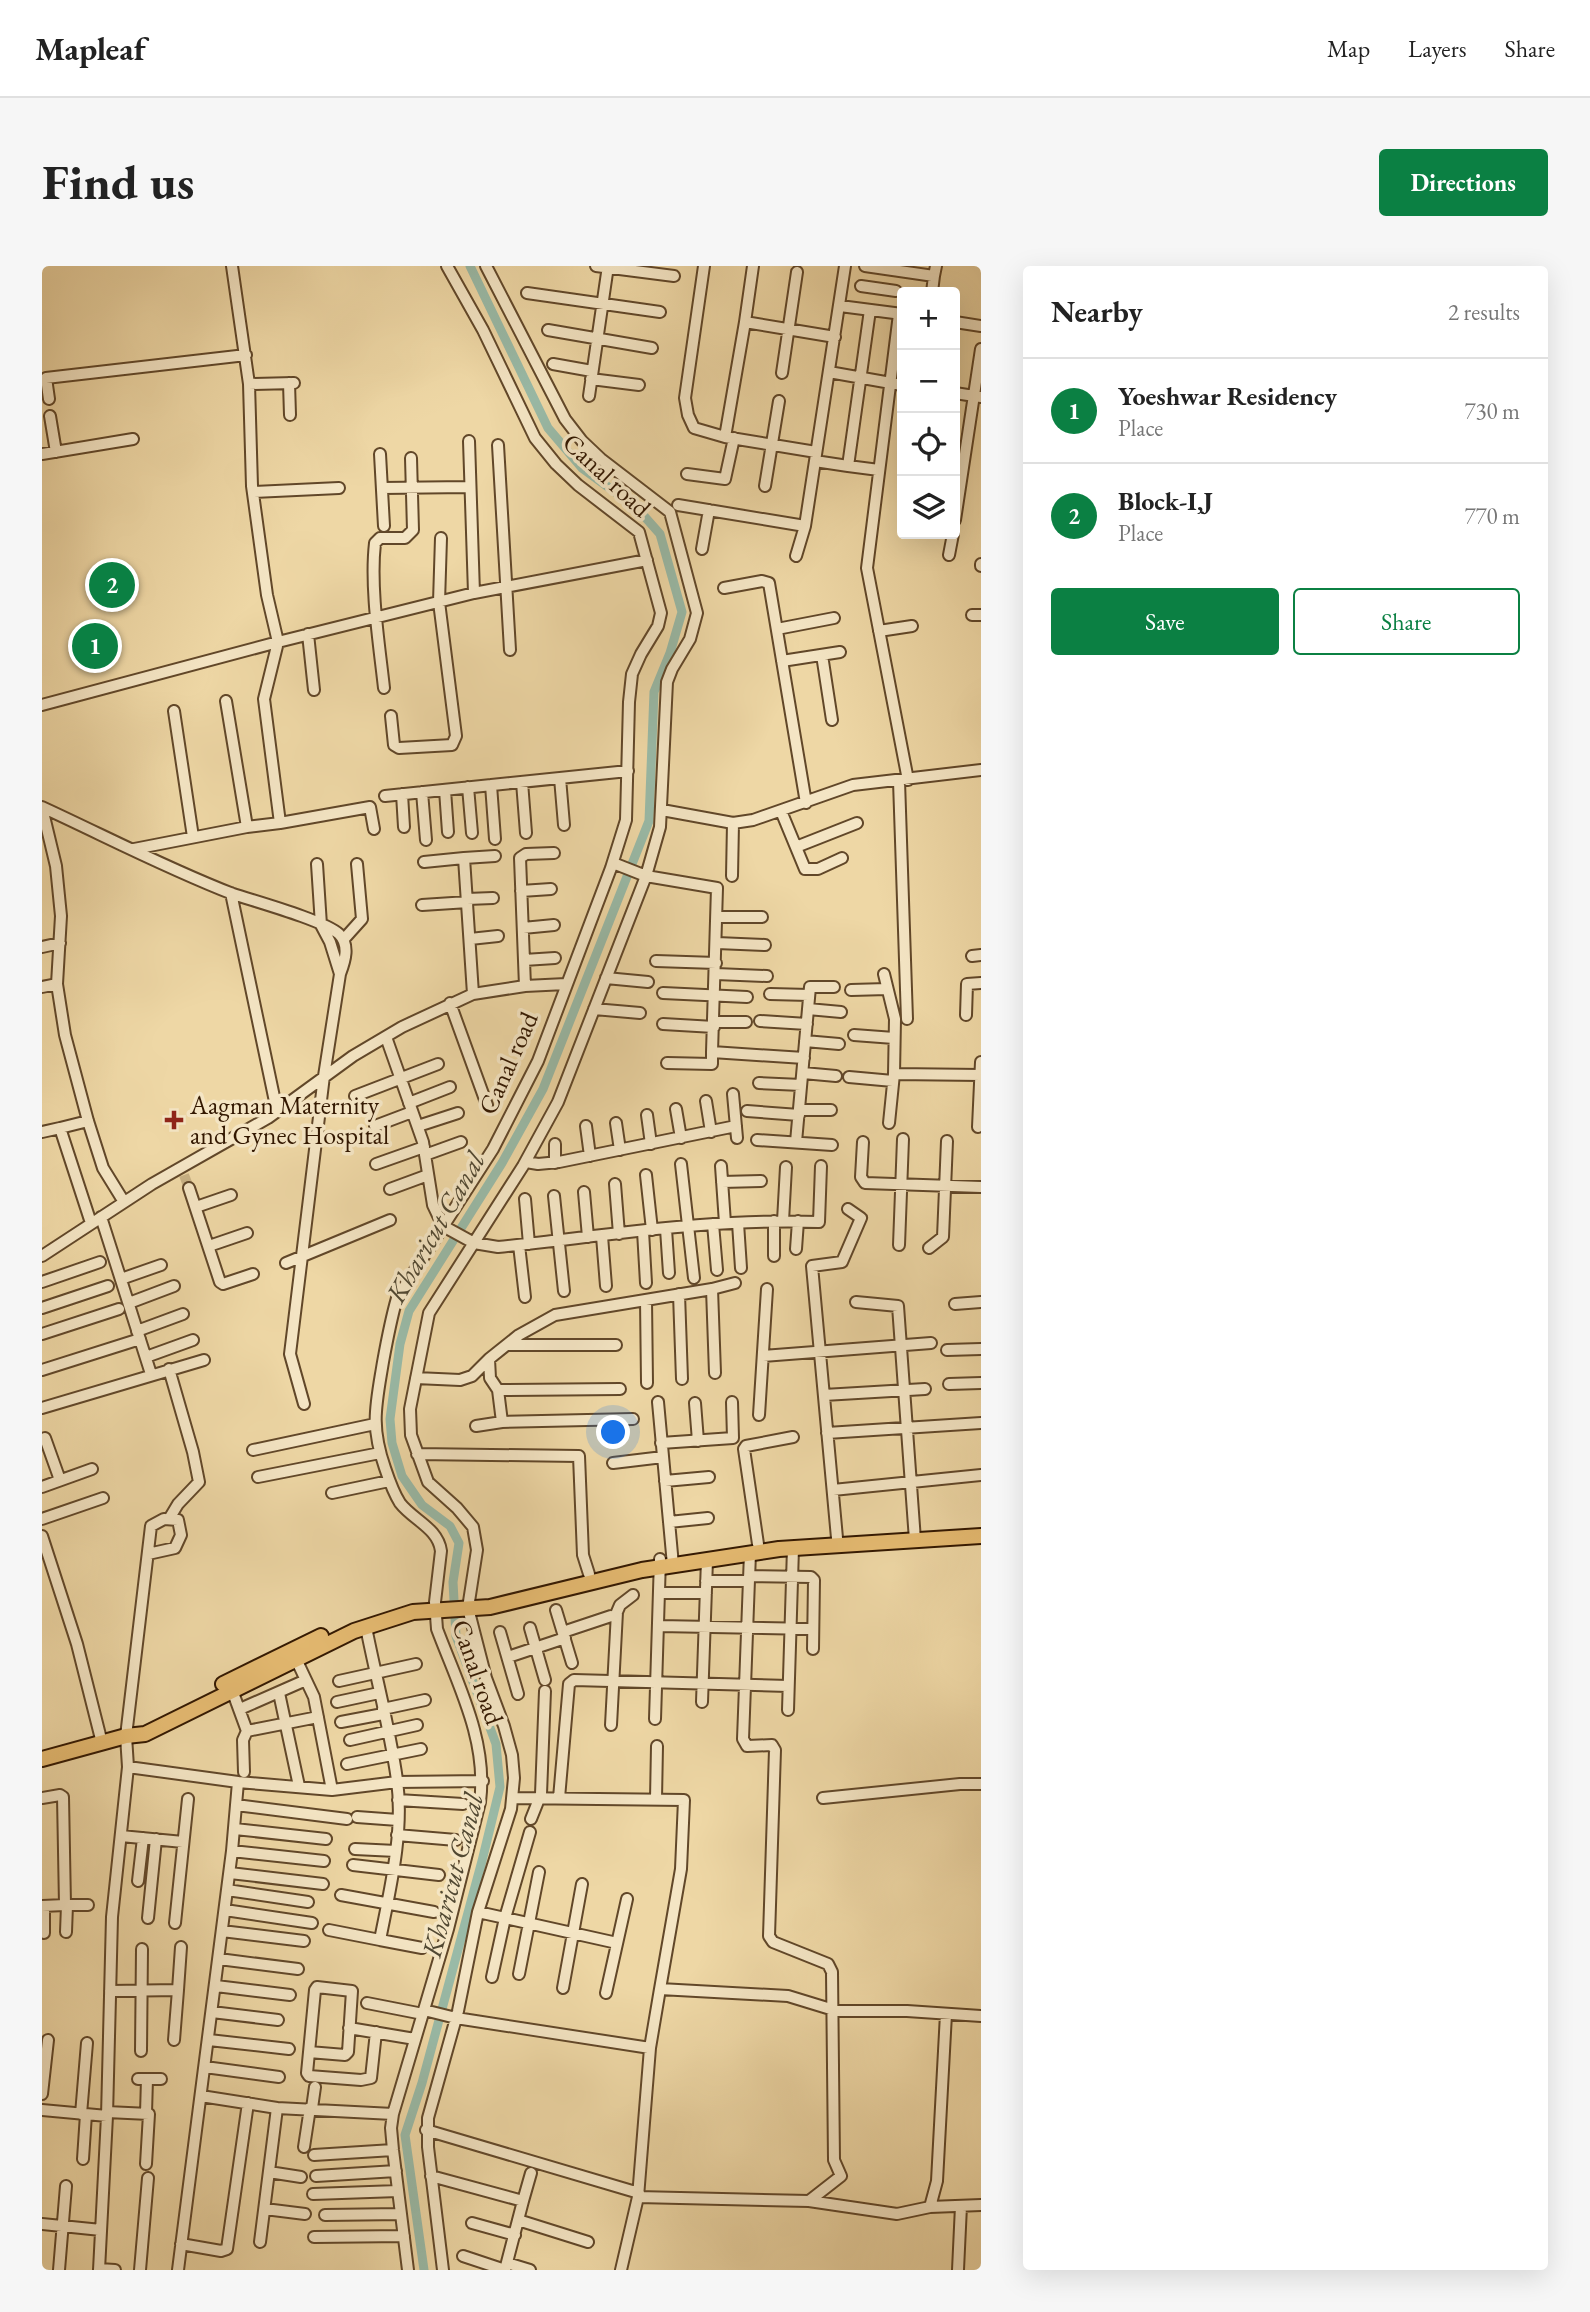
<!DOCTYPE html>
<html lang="en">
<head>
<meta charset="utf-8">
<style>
  :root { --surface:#fff; --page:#f6f6f6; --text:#222; --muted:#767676; --line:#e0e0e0; --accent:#0b8043 }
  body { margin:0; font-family:"EB Garamond",serif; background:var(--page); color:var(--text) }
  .controls { position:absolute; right:21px; top:21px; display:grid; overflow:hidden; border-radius:7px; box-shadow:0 7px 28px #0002 }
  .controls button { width:63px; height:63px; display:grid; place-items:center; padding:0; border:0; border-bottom:2px solid var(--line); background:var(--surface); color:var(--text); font:35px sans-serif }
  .you { position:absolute; left:572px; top:1167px; width:24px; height:24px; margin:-18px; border:5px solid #fff; border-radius:50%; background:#1a73e8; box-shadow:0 0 0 10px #1a73e833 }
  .badge { display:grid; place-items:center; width:46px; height:46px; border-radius:50%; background:var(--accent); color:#fff; font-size:23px; font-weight:700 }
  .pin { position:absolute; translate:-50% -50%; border:4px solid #fff; box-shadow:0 2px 7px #0006 }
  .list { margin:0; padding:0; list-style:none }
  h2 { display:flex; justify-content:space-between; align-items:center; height:91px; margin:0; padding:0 28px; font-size:30px }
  h2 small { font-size:23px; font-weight:400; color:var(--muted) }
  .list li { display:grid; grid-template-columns:46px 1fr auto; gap:21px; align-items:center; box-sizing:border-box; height:105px; padding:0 28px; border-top:2px solid var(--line) }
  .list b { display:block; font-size:26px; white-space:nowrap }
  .list p { margin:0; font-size:23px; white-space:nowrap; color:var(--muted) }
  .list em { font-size:23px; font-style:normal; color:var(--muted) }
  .actions { display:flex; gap:14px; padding:21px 28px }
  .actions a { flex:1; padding:16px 0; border:2px solid var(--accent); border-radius:7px; text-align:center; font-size:24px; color:var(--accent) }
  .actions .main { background:var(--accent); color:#fff }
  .icon { flex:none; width:38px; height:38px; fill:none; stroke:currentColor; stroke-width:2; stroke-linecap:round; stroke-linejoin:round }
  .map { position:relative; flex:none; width:939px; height:2004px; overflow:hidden; border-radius:7px }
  header { display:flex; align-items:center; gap:42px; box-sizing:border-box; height:98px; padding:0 35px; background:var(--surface); border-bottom:2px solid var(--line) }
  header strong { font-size:33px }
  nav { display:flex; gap:38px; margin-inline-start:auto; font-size:24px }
  .intro { display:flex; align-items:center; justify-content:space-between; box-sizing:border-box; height:168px; padding:0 42px }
  h1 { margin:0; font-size:49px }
  .button { padding:18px 32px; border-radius:7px; background:var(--accent); color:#fff; font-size:24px; font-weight:700 }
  main { display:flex; gap:42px; padding:0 42px }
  aside { flex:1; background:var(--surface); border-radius:7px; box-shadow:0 7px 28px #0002 }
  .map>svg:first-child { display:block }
</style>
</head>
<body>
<header>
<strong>Mapleaf</strong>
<nav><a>Map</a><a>Layers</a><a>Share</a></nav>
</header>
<div class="intro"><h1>Find us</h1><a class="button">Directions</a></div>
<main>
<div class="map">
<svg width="939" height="2004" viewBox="0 0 939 2004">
  <rect width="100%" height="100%" fill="#eed7a5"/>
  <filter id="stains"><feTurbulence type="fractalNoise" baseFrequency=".00286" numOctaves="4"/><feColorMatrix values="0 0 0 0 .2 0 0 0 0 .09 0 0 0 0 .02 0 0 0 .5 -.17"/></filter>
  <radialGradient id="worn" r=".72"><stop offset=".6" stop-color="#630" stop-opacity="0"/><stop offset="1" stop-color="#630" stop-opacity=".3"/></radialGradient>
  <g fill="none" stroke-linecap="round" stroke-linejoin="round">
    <path stroke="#99baa7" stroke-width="9" d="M382 2004 363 1869 380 1817 440 1595 458 1521 454 1478 414 1370 411 1316 417 1277 408 1260 380 1239 360 1210 350 1177 348 1153 358 1078 367 1045 460 897 501 823 607 555 612 426 628 387 640 346 618 268 595 242 540 202 506 162 428 0"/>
    <path stroke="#c8b184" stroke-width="10" stroke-dasharray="10 5" stroke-linecap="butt" d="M142 909 147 922"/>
    <defs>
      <path id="minor" d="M190 0 207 118 210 220 225 329 236 376 432 327 605 294
        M554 0 632 10
        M662 0 643 132 646 149 652 162 683 171
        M711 0 703 56 793 71
        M823 0 892 10 894 0
        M819 20 854 25
        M890 26 892 10
        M485 27 618 46
        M798 40 860 48
        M857 48 825 302 866 514
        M703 56 683 171 774 186
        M913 56 939 60
        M506 64 610 82
        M511 98 550 105
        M787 106 860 119
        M740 107 755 6
        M549 113 597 119
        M247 117 248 149
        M207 118 252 117
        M913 127 939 131
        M547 130 566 0
        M7 133 4 112 204 89
        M8 150 14 186
        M427 175 432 327
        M456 179 468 384
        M0 188 91 173
        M338 188 342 260
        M773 195 806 200 828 44
        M806 200 837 204
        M645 208 683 213 692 172
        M723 220 737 135
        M340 222 427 221
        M211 226 297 222
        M636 239 763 260
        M913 254 939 83
        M660 283 667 244
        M907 289 911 268
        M754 290 763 260 803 0
        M939 300V298
        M682 322 720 315 727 317 764 537
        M930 349H939
        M735 363 792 352
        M837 365 870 360
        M266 368 272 424
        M780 389 790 454
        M740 395 798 386
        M342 422C337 377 328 321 333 277L338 272H363L371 264 369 192
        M184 435 205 561
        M0 439 236 376 222 433 238 557 205 561 92 583
        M132 445 151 571
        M349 450 352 479 357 482 410 479 414 470 397 336 399 272
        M518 512 522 559
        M857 515 865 753
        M480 516 484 567
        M449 519 453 573
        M426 521 430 567
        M403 524 406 566
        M380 526 384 574
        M360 528 362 561
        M343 530 586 505
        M0 541C63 570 126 603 191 628 215 636 281 654 297 668 308 679 303 695 298 708L282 810 248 1088 262 1138
        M0 542 14 600 19 650 15 718 23 769 46 855 61 902 82 936
        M620 544 691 557 711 554 811 519 939 504
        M739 545 763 603H776L800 592
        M238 557 328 541 332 563
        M754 581 815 557
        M422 592 453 590
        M382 596 422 592 431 728
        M571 597 604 610 675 622 670 786 762 792
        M275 598 279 659 288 676 298 708
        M690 610 691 557
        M479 625 509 623
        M189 627 235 845
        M425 633 451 632
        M380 639 426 636
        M675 651H720
        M481 662 512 659
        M302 673 320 653 315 598
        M428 673 456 670
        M675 677 723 679
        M0 681 18 677
        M930 690 939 689
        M482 694 513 692
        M614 695 674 697
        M674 708 725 710
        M842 708 853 753 852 808 847 857
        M564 712 606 716
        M483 720 478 592 484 588 512 587
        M0 721 15 718
        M809 724 845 723
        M621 727 705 731
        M728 728 767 729
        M408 737 445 839
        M552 743 598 747
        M766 743 799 746
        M924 749 925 718 939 717
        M718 755 765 758
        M672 756H704
        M621 758 672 761
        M812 769 852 772
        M344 771 381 876 391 939 401 960 432 977 456 981C563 970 669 952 777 956L779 900
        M763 775 797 778
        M625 797 670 798V786
        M761 807 794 810
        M852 808 939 809
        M807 811 851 815
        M717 817 759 819
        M691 828 695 872
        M313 830 396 798
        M664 835 669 866
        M367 837 408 821
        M634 843 639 872
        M757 844H789
        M705 845 757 849
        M605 849 609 878
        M46 855 18 862 49 957
        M574 857 578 884
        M333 860 370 846
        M376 860 416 847
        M544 860 548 890
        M936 861 939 796
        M0 866 18 862
        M715 874 790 879
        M754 876 768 721H792
        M821 876 819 911 823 917 939 921
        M513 878V897
        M383 889 419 876
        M484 896 496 898 517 896 694 860
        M334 898 382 881
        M639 898 652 1012
        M679 900 683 957
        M604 909 610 964
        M680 916 719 915
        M573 918 577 968
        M147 922 178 1016 181 1018 211 1008
        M348 923 386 909
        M542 926 546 971
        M512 930 522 1025
        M483 933 487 978
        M154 941 189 929
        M59 951 109 1108
        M732 955V990
        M741 955 744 901
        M696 957 699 1002
        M671 958 675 1004
        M624 963 627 1007
        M601 965 604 1017
        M560 970 564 1020
        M477 979 483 1031
        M857 979 861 873
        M167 980 205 967
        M887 982 901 971 905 875
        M754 983 756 955
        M0 990 110 918 226 852 311 790 360 761 431 728 483 720 524 718
        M244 997 348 954
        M79 1013 119 999
        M0 1016 58 996
        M670 1023 673 1107
        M637 1028 640 1113
        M604 1034 605 1117
        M814 1036 856 1040 873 1274
        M87 1037 132 1020
        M913 1038 939 1036
        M0 1042 66 1020
        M95 1065 141 1048
        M0 1068 77 1043
        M465 1079H574
        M905 1084 939 1083
        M721 1090 889 1077
        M104 1091 151 1074
        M447 1093 448 1112 456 1124
        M127 1103 151 1186 157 1216 136 1238 127 1253
        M0 1104 98 1073
        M374 1112 418 1114 430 1110 447 1093 477 1069 513 1049 670 1023 693 1017
        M907 1118 939 1117
        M578 1123 456 1124 460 1156 591 1153
        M782 1129 883 1123
        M616 1136 631 1299
        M653 1137 656 1175
        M0 1142 162 1094
        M717 1149 725 1023
        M434 1160 460 1156
        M785 1167 939 1157
        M3 1172 18 1214
        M619 1177 691 1172 690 1136
        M211 1184 333 1158
        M375 1188 537 1190 541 1289 547 1308
        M571 1197 621 1191
        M216 1211 338 1187
        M623 1215 667 1211
        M0 1221 50 1203
        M791 1224 939 1209
        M290 1227 347 1215
        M0 1253 61 1232
        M627 1256 666 1252
        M0 1270 35 1378 60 1477
        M795 1272 770 1000 800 996 819 952 806 943
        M716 1278 702 1183 704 1180 751 1171
        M707 1310 769 1311 772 1314 771 1383
        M664 1315H707
        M618 1327H664
        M514 1344 530 1397
        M617 1360 771 1363
        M324 1361C334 1412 348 1463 355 1514 362 1567 348 1623 338 1674L380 1682
        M488 1362 503 1414
        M458 1366 476 1428
        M521 1366 569 1350
        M466 1391 523 1372
        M254 1393 272 1431 290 1524
        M297 1415 374 1398
        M190 1424 205 1465 201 1474 202 1506
        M237 1427 257 1520
        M295 1436 337 1427
        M660 1436 665 1294
        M198 1443 264 1414
        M341 1443 383 1434
        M746 1444 751 1282
        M613 1453 618 1293
        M299 1456 341 1448
        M569 1459 575 1346 578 1339 591 1329
        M205 1465 276 1451
        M308 1474 375 1459
        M305 1498 379 1483
        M86 1501 196 1516 190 1585 136 2004
        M196 1516 290 1524 355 1516 441 1515
        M0 1532 18 1529 21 1531 23 1639 0 1640
        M470 1532 642 1534 639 1603 618 1723
        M517 1532 527 1418 532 1414 746 1420
        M781 1532 918 1518H939
        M614 1533 615 1480
        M356 1534 421 1538
        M194 1539 305 1553
        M315 1551 356 1554
        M489 1553 499 1528 503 1425
        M193 1563 284 1573
        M355 1569 414 1574
        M79 1570 141 1576
        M313 1583 354 1585
        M190 1585 282 1595
        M311 1599 397 1609
        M188 1607 281 1618
        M96 1615 101 1572
        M185 1624 266 1636
        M299 1629 392 1646
        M23 1639H46
        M183 1644 270 1657
        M436 1646 575 1677
        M106 1652 114 1573
        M133 1657 146 1533
        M287 1664 338 1674
        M180 1665 262 1675
        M24 1666 25 1639
        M2 1667V1640
        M177 1693 256 1703
        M477 1708 497 1606
        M450 1711 463 1652 488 1566
        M174 1720 248 1729
        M521 1722 540 1618
        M136 1724 139 1681
        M68 1725 136 1724 132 1774
        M564 1727 585 1633
        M325 1737 381 1748
        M382 1744 414 1752 608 1782
        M170 1746 236 1754
        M307 1762 373 1773
        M167 1774 247 1783
        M99 1785 100 1683
        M267 1786 303 1789 306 1786 310 1725 275 1721 273 1724 265 1807 267 1810 319 1814 329 1812 334 1766
        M163 1801 237 1811
        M96 1813H119
        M0 1828 6 1774
        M159 1830 235 1842 218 1976
        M235 1842 351 1848
        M270 1842 273 1821
        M0 1844 65 1850
        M65 1846 107 1848 104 1898
        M104 1847 105 1813
        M39 1848 45 1777
        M384 1864 597 1927
        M262 1881 268 1842
        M272 1889 351 1884
        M41 1893 44 1848
        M227 1906 259 1911
        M274 1910 354 1905
        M389 1910 481 1935 463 2004
        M271 1928 356 1925
        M596 1931 767 1935 799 1910 792 1894 790 1706 786 1698 731 1676 727 1670 733 1484 730 1479 705 1480 701 1473 708 1287
        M481 1935 489 1907
        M767 1935 855 1948 888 1941 895 1915 904 1748
        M888 1941 939 1939
        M223 1943 263 1948
        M283 1949 359 1948
        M476 1954 546 1976
        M430 1957 473 1969
        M0 1958 59 1964
        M272 1971 362 1970
        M139 1978 179 1985 185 1983 206 1837
        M421 1990 463 2004
        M465 1997 488 2004
        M57 2003 73 2004
        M17 2004 24 1920
        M57 2004 65 1850 70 1651 86 1501 84 1470 109 1260 122 1253 136 1254 139 1269 133 1282 106 1288
        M98 2004 106 1912
        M366 2004 351 1884 349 1862 351 1848 406 1663 438 1536C446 1475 416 1419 395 1363L393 1336 399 1285C396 1262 371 1254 358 1237 351 1226 347 1214 343 1202 328 1159 334 1139 341 1096 345 1074 349 1053 355 1032L451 883 496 795 569 602 584 554 587 436 590 408 599 388 616 360 619 347 597 266 536 219 514 198 493 172 441 64 405 0
        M401 2004 386 1881V1852L416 1745 436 1646 469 1543 472 1512 470 1489 462 1460 444 1412 426 1342 435 1284 431 1261 415 1242 386 1216 369 1169 368 1143 387 1047 481 900 516 836 604 610 618 561 625 416 630 403 648 373 655 347 628 246 559 193 540 175 523 153 444 0
        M579 2004 596 1931 608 1782 618 1723 746 1730 795 1745H865L939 1750
        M916 2004 919 1940"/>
      <path id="major" d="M181 1418 279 1370
        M0 1493 84 1470 103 1468 312 1365 371 1346 448 1341 600 1304 737 1283 939 1270"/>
    </defs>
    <use href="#minor" stroke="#614729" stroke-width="14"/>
    <use href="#major" stroke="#321700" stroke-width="18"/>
    <use href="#minor" stroke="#f4e5c4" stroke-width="10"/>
    <use href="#major" stroke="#e7bc72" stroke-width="14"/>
  </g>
  <path fill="#8f2418" stroke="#f4e5c4" stroke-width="2.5" d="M128.5 843.5h7v7h7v7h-7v7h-7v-7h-7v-7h7z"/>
  <g text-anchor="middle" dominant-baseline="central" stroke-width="7" stroke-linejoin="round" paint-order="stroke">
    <g font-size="26" fill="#321700" stroke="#f4e5c4">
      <text transform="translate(565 209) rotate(43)">Canal road</text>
      <text transform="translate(466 797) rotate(-66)">Canal road</text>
      <text transform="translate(436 1406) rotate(71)">Canal road</text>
    </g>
    <g font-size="26" fill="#321700" stroke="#f4e5c4" text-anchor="start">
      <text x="148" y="839">Aagman Maternity<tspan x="148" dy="30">and Gynec Hospital</tspan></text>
    </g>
    <g font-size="28" font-style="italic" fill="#514832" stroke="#f4e5c4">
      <text transform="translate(393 961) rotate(-60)">Kharicut Canal</text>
      <text transform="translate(410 1609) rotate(-75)">Kharicut Canal</text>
    </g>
  </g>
  <rect width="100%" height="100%" filter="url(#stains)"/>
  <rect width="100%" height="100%" fill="url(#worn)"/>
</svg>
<div class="controls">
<button>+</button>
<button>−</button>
<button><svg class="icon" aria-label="locate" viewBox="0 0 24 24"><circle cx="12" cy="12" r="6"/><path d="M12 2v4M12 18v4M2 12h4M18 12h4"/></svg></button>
<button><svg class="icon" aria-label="layers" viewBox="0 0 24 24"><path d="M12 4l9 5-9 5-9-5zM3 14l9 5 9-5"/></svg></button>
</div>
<div class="you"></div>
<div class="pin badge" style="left:53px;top:380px">1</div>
<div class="pin badge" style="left:70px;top:319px">2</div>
</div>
<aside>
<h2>Nearby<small>2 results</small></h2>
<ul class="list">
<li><span class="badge">1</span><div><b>Yoeshwar Residency</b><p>Place</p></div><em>730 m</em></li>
<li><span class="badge">2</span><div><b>Block-I,J</b><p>Place</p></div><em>770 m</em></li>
</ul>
<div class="actions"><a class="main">Save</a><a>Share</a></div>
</aside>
</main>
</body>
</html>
